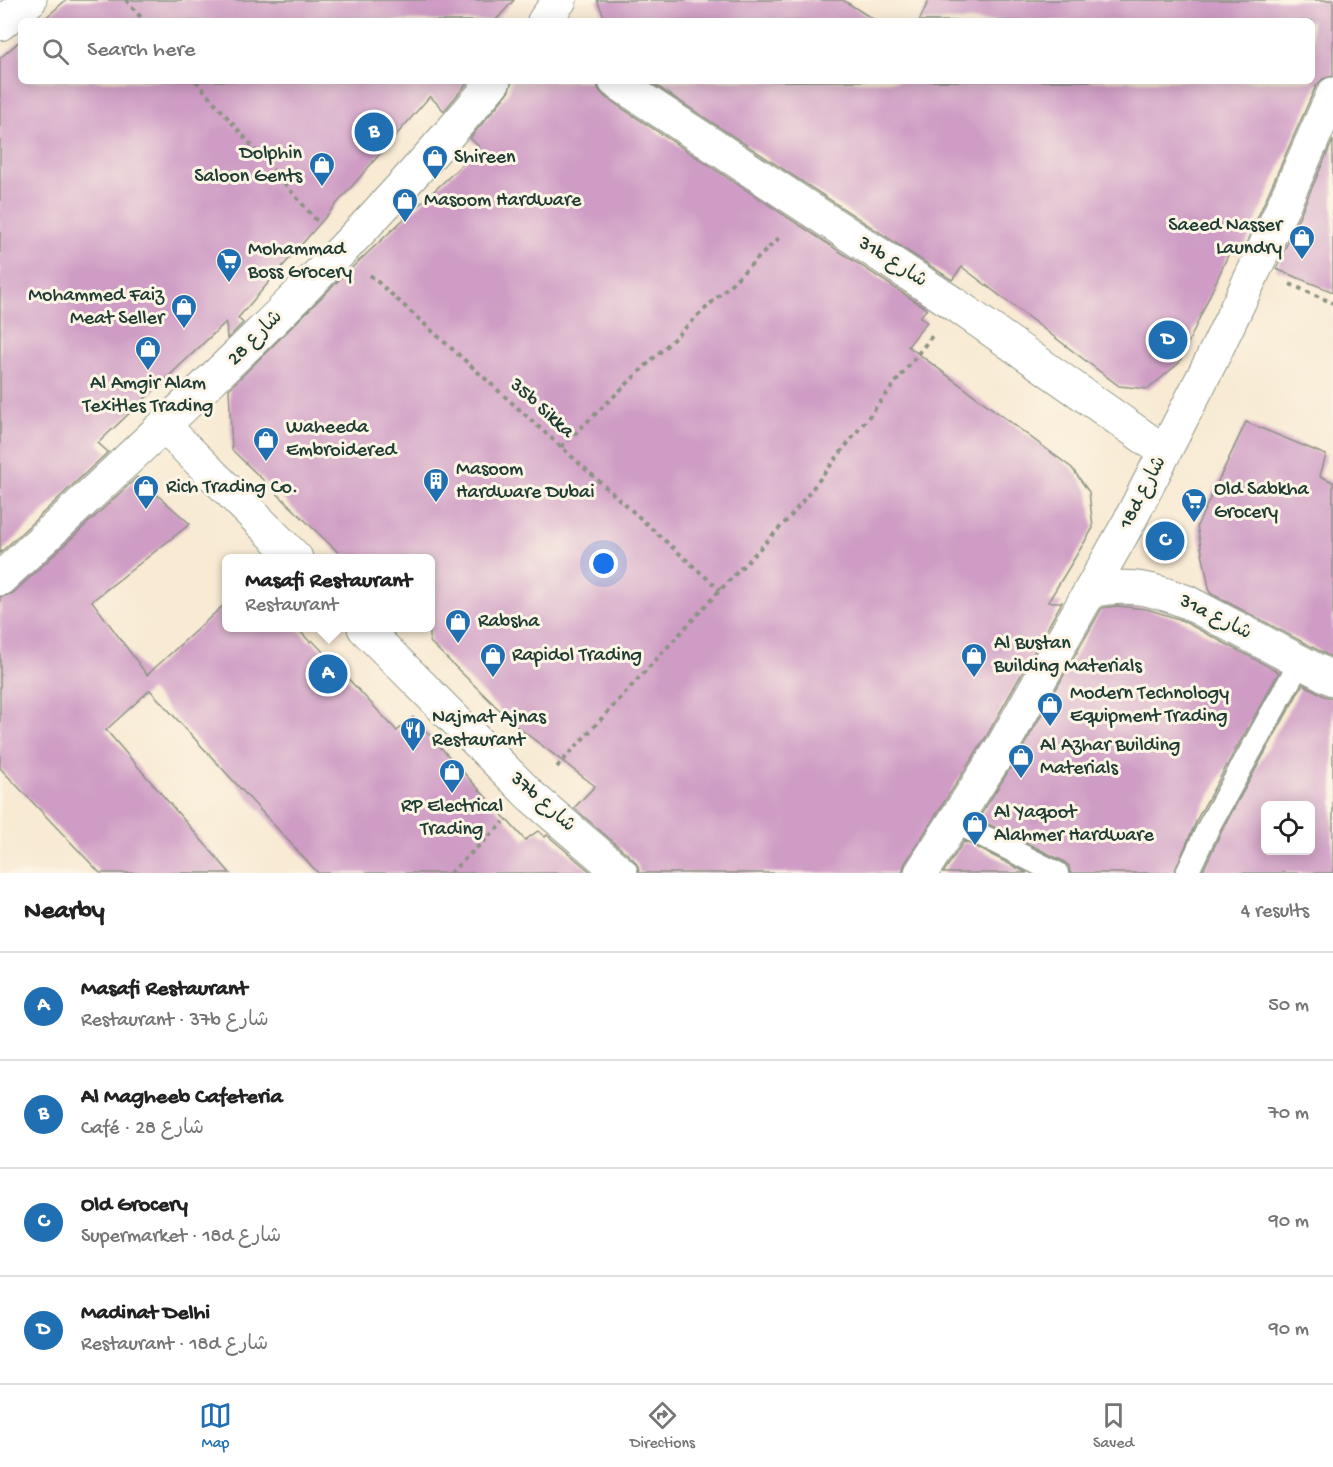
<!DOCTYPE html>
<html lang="en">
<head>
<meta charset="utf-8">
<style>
  :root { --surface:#fff; --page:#f6f6f6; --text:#222; --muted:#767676; --line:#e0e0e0; --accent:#1f6fb2 }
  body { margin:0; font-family:"Gochi Hand","Playpen Sans Arabic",sans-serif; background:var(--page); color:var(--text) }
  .controls { position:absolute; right:18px; bottom:18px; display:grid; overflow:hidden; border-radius:9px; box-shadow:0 3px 15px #0003 }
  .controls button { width:54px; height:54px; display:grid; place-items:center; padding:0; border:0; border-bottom:2px solid var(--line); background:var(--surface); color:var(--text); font:30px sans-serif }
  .you { position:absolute; left:604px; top:564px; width:21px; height:21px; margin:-15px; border:4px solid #fff; border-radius:50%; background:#1a73e8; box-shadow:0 0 0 9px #1a73e833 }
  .badge { display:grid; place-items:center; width:39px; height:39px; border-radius:50%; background:var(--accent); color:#fff; font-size:20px; font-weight:700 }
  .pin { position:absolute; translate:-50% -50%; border:3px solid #fff; box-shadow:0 2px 6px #0006 }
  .popup { position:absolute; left:222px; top:554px; width:213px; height:78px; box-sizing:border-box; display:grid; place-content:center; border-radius:9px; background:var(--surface); filter:drop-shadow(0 2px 4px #0005); font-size:20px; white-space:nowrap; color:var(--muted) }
  .popup b { font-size:22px; color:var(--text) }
  .popup::after { content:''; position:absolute; left:50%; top:100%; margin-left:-12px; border:12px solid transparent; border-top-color:var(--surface) }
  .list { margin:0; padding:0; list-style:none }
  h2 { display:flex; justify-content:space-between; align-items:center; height:78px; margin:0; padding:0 24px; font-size:26px }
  h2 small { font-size:20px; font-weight:400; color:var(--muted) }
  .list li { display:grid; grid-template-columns:39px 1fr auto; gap:18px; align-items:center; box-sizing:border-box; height:108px; padding:0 24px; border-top:2px solid var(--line) }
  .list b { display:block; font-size:22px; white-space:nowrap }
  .list p { margin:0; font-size:20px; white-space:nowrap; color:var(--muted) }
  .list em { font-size:20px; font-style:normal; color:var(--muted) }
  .icon { flex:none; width:33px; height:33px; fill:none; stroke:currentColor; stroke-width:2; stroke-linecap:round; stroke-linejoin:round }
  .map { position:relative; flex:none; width:1333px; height:873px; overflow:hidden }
  .search { position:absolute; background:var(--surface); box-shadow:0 3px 15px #0003; left:18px; right:18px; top:18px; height:66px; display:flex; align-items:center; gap:15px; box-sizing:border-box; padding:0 21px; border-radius:9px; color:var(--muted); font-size:22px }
  .sheet { height:510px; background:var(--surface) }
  nav { display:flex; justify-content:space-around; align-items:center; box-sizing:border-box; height:84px; border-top:2px solid var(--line); background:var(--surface); font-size:16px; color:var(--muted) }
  nav a { display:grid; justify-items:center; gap:3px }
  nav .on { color:var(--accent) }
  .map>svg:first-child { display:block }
</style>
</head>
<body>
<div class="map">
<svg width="1333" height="873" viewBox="0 0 1333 873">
  <rect width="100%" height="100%" fill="#fcf5e5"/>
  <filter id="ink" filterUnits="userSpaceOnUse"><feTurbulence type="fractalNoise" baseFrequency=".0167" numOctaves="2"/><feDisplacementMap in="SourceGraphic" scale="12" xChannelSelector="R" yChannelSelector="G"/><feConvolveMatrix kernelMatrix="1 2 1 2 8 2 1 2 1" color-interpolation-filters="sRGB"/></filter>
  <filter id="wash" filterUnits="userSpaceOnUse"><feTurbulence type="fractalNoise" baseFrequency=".008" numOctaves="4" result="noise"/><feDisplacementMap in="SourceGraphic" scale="24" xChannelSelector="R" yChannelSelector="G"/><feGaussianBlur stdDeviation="1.35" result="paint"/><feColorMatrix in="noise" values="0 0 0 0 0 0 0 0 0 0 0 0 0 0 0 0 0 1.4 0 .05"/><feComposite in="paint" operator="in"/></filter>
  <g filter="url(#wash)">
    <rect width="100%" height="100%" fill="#f8ead3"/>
    <g id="blocks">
      <path fill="#cf9cc5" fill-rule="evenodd" d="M66 0H514L495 21H42Z
        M597 0H843L876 21H606Z
        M929 0H1333V76L1323 79 1316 86 1241 255 1230 251 1179 363 1148 389 1119 386 962 267 952 280 649 81H1312V21H919Z
        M21 40V81H469L444 111 430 96 238 318 243 323 227 339 226 322 98 443 108 452 0 553V58Z
        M512 81H596L599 90 605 97 927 309 920 317 927 322 908 346 1072 468 1089 492 1093 528 1048 602H1062L986 737 905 863 902 873H639L638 866 633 859 574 808 595 786 515 725 430 642V558H344L232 450 229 389 344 275 480 148 470 138 508 93Z
        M1333 140V292L1276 269Z
        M1246 422 1326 455 1320 476 1333 482V658L1210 593 1197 526Z
        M137 477 190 524 92 601 147 675 226 603V627H296L310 642 312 640 397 731 413 717 525 840 538 831 545 837 547 835 592 873H318L150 690 106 730 230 873H100L0 768V597L13 593Z
        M1117 606 1147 609 1179 619 1279 672 1198 817 1174 873H1070L1069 866 1063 861 978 819 1018 756 1102 608Z
        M1303 684 1324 696 1333 698V873H1202L1222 830ZM1266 806H1311V850H1266Z
        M964 841 1027 873H943Z"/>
    </g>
  </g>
  <g filter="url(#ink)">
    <use href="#blocks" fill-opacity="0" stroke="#8c9484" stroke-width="1.5"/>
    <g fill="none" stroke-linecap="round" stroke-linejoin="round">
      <defs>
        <path id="lane" d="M955 822 1057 873
          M1187 873 1210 824 1300 662"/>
        <path id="street" d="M544 21 560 0
          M0 24 30 0
          M615 81 956 305 1165 452
          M164 426 296 558
          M0 579C171 419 344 262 494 81
          M1090 591C1128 583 1152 588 1187 602L1333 679
          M364 628 531 796 621 873
          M921 873 1002 747 1129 522 1211 361 1255 269 1333 94"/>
      </defs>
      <use href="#lane" stroke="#8c9484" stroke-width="25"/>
      <use href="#street" stroke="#8c9484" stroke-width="35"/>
      <path stroke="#8c9484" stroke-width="4" stroke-dasharray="4.5 4.5" stroke-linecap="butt" d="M126 0 144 21
        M196 81 317 221
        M370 275 720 590
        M1290 284 1333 303
        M561 447 781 236
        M557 767 720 590 791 516 932 336
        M450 873 504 822"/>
      <use href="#lane" stroke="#fff" stroke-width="22"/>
      <use href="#street" stroke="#fff" stroke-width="33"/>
    </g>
  </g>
  <defs>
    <symbol id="shop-pin" viewBox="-11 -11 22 30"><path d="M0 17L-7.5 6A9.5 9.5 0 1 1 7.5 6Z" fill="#1f6fb2" stroke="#fcf5e5"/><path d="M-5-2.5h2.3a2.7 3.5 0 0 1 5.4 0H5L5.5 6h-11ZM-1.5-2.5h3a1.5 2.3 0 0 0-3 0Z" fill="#fff"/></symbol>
    <symbol id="supermarket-pin" viewBox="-11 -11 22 30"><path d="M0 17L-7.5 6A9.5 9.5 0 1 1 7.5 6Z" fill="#1f6fb2" stroke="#fcf5e5"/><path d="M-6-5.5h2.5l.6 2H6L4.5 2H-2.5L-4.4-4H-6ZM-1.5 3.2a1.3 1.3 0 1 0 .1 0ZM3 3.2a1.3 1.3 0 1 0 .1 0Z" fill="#fff"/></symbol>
    <symbol id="building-pin" viewBox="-11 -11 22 30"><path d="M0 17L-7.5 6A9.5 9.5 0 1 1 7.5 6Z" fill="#1f6fb2" stroke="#fcf5e5"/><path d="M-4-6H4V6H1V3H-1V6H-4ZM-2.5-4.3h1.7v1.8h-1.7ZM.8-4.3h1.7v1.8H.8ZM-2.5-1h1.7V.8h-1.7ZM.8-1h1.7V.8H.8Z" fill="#fff"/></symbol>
    <symbol id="restaurant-pin" viewBox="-11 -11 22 30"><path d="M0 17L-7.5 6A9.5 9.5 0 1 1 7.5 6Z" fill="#1f6fb2" stroke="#fcf5e5"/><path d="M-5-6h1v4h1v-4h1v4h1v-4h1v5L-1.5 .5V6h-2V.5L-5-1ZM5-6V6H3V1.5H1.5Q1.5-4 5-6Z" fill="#fff"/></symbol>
  </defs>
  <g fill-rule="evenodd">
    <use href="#shop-pin" x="420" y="143" width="30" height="40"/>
    <use href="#shop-pin" x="307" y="150" width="30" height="40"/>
    <use href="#shop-pin" x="390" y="186" width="30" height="40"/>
    <use href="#shop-pin" x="1287" y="223" width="30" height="40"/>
    <use href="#supermarket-pin" x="214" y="246" width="30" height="40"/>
    <use href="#shop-pin" x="169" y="292" width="30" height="40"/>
    <use href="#shop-pin" x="133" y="334" width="30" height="40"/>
    <use href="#shop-pin" x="251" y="425" width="30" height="40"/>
    <use href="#building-pin" x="421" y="466" width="30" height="40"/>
    <use href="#shop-pin" x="131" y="473" width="30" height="40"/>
    <use href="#supermarket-pin" x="1179" y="486" width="30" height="40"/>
    <use href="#shop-pin" x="443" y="607" width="30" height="40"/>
    <use href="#shop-pin" x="478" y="641" width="30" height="40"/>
    <use href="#shop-pin" x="959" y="641" width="30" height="40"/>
    <use href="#shop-pin" x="1035" y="690" width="30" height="40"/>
    <use href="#restaurant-pin" x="398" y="715" width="30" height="40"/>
    <use href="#shop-pin" x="1006" y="742" width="30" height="40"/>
    <use href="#shop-pin" x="437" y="757" width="30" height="40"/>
    <use href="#shop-pin" x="960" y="809" width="30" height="40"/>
  </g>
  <g text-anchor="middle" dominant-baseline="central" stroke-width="6" stroke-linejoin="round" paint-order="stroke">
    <g font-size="20" fill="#1f3d34" stroke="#fcf5e5" text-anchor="start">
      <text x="302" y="154" text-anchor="end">Dolphin<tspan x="302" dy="23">Saloon Gents</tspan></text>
      <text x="454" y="158">Shireen</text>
      <text x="424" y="201">Masoom Hardware</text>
      <text x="1282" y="226" text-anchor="end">Saeed Nasser<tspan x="1282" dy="23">Laundry</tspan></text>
      <text x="248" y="250">Mohammad<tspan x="248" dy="23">Boss Grocery</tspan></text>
      <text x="164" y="296" text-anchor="end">Mohammed Faiz<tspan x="164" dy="23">Meat Seller</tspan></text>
      <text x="148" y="384" text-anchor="middle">Al Amgir Alam<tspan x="148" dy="23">Texitles Trading</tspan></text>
      <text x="286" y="428">Waheeda<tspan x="286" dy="23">Embroidered</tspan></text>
      <text x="456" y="470">Masoom<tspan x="456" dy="23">Hardware Dubai</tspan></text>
      <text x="166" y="488">Rich Trading Co.</text>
      <text x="1214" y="490">Old Sabkha<tspan x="1214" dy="23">Grocery</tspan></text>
      <text x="478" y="622">Rabsha</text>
      <text x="994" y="644">Al Bustan<tspan x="994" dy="23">Building Materials</tspan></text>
      <text x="512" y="656">Rapidol Trading</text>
      <text x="1070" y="694">Modern Technology<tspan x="1070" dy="23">Equipment Trading</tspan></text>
      <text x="432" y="718">Najmat Ajnas<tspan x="432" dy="23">Restaurant</tspan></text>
      <text x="1040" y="746">Al Azhar Building<tspan x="1040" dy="23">Materials</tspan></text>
      <text x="452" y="807" text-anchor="middle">RP Electrical<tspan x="452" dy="23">Trading</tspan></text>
      <text x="994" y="813">Al Yaqoot<tspan x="994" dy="23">Alahmer Hardware</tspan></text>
    </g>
    <g font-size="20" fill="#1f3d34" stroke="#fcf5e5">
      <text transform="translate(892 263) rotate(33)">31b شارع</text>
      <text transform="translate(256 339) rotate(-45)">شارع 28</text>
      <text transform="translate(541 409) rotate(42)">35b Sikka</text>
      <text transform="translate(1144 493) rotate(-62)">18d شارع</text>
      <text transform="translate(1215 618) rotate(27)">31a شارع</text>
      <text transform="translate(542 803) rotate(42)">37b شارع</text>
    </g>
  </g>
</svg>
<div class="controls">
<button><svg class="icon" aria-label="locate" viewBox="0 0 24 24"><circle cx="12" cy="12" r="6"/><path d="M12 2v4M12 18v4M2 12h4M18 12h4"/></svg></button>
</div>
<div class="you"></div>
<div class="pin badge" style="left:328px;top:674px">A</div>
<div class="popup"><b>Masafi Restaurant</b>Restaurant</div>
<div class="pin badge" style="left:374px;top:132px">B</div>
<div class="pin badge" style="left:1165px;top:541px">C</div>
<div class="pin badge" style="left:1168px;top:340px">D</div>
<div class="search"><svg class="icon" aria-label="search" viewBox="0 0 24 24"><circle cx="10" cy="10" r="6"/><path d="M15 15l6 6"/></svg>Search here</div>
</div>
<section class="sheet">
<h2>Nearby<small>4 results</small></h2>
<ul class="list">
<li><span class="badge">A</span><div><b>Masafi Restaurant</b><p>Restaurant · 37b شارع</p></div><em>50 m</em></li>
<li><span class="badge">B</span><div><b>Al Magheeb Cafeteria</b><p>Café · شارع 28</p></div><em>70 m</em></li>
<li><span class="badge">C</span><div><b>Old Grocery</b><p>Supermarket · 18d شارع</p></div><em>90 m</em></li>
<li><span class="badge">D</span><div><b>Madinat Delhi</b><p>Restaurant · 18d شارع</p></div><em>90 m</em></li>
</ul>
</section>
<nav>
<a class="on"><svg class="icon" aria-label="map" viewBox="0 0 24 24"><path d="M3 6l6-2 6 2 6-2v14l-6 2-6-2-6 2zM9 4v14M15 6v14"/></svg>Map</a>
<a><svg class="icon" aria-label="directions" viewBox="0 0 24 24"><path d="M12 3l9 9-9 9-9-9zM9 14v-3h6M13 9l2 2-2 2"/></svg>Directions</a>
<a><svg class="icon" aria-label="saved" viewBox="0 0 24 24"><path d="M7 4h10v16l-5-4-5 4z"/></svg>Saved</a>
</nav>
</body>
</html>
